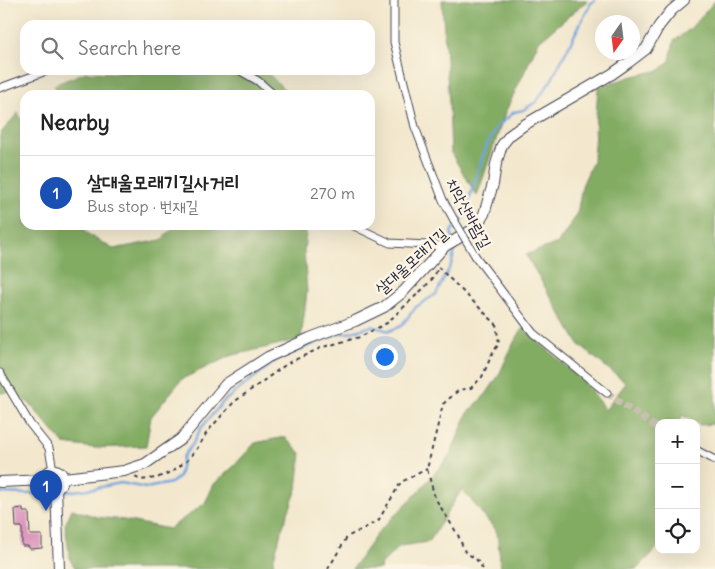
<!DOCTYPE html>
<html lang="en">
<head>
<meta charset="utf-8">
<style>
  :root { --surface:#fff; --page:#f6f6f6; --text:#222; --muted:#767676; --line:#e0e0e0; --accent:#b5179e }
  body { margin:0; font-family:Delius,"Poor Story",sans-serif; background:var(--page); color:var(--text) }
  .controls { position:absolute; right:15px; bottom:15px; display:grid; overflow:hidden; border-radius:10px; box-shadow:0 5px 20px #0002 }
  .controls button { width:45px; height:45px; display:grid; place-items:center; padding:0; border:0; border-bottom:1px solid var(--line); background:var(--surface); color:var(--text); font:25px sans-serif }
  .compass { position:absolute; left:595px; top:15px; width:45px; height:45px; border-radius:50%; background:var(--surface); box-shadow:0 5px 20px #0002; rotate:194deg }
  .you { position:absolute; left:384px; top:356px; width:18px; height:18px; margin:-12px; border:4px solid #fff; border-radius:50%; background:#1a73e8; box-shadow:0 0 0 8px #1a73e833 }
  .badge { display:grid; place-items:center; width:32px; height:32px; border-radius:50%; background:var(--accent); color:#fff; font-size:16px; font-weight:700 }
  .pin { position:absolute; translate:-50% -41px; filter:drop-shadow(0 1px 2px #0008) }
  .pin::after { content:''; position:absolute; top:26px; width:18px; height:15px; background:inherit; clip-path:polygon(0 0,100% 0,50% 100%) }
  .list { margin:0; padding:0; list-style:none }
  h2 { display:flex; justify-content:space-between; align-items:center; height:65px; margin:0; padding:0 20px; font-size:21px }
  h2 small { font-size:16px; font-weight:400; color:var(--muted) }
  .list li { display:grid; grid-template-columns:32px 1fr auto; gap:15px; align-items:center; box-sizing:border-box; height:75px; padding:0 20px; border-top:1px solid var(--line) }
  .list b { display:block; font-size:19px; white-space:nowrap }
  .list p { margin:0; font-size:16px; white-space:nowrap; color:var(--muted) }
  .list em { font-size:16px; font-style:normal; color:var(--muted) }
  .icon { flex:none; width:28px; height:28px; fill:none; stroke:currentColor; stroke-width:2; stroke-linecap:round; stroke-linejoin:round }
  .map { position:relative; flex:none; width:715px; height:569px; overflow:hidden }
  .search { position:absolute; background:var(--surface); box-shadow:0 5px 20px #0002; left:20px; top:20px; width:355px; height:55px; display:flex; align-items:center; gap:12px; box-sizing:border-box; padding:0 18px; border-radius:15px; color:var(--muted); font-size:19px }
  .panel { position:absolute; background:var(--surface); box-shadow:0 5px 20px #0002; left:20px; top:90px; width:355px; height:140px; border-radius:15px }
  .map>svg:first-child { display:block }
</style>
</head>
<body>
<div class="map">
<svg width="715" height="569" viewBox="0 0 715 569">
  <rect width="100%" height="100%" fill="#fcf5e5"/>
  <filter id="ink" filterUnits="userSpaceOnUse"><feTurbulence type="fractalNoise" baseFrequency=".02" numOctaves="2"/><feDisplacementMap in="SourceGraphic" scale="10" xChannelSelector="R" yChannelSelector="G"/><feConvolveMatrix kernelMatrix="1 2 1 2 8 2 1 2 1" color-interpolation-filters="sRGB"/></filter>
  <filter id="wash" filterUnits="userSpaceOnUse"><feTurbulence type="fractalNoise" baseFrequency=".0096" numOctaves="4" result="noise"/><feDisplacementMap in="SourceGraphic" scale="20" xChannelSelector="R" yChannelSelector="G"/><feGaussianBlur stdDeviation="1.12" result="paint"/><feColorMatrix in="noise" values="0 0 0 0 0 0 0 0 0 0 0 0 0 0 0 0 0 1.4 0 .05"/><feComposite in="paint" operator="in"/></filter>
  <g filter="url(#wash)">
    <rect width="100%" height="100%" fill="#f3e8ce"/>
    <path fill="#83ac64" stroke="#526750" d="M442 0H588L539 41 505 113 477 196 451 153 449 104Z
      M715 1V424L699 425 682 415 680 423H659V546L637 569H501L497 532 462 489 429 542 400 546 381 564 380 569H352L380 530 419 491 451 454 467 414 487 393 499 375 514 342 523 328 587 385 605 410 626 383 579 345 526 255 558 243 577 215 582 186 593 161 598 87 633 76 660 70 670 60 674 41 690 29Z
      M189 70H245L270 75 290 95H59L54 85 86 72 120 73Z
      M18 113 25 126V225H82L88 234 113 249 161 240 173 228 172 225H307L304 251 307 292 301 339 230 356 182 379 151 417 146 446 94 448 64 444 29 403 12 392 0 393V134Z
      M285 437 301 453 297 489 282 529 273 561 275 569H76L70 560 65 525 72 509 97 517 124 520 169 529 205 503 214 484 233 467 255 443Z"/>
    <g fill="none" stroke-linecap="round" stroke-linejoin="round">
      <path stroke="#72a3dd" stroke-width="2.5" d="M453 239 451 232 463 218 486 147 497 127 514 112 523 110 536 102 552 79 591 3 595 0
        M0 493 24 494 52 493
        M58 493 96 488 121 483 146 488 171 483 179 477 183 457 193 443 201 428 223 402 278 359 339 333H348L372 326 389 331 401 326 416 307 436 294 451 265 455 250V244"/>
    </g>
    <g id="blocks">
      <path fill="#da8eb9" d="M23 508V512H29L30 535H42V548L30 549 28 546H22V527H16L15 509Z"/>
    </g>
  </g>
  <g filter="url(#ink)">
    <use href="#blocks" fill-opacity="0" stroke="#414051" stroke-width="1"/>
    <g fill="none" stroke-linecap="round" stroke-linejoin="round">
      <path stroke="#c9c0b1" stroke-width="7" stroke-dasharray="7 3.5" stroke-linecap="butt" d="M607 393 659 429"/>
      <defs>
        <path id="street" d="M394 0V42L415 127 443 200 454 220
          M239 70 258 81 274 95
          M0 88 49 70
          M352 225 390 243 445 246
          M476 257 533 333 607 393
          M0 373 30 424 49 448 53 470
          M696 450 715 460"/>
        <path id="secondary" d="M45 479a9 9 0 1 1 18 0a9 9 0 1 1-18 0Z
          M64 478 124 471 145 464 181 439 226 384 268 357 310 338 355 321 384 307 403 292 445 246 474 229 484 214 493 184 496 164 502 145 510 135 524 125 612 74 629 62 646 49 659 26 671 11 684 0
          M0 482 45 480
          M56 488 59 569"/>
      </defs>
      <use href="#street" stroke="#414051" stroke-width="9"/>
      <use href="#secondary" stroke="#414051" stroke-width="12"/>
      <path stroke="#414051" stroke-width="2" stroke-dasharray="4 4" stroke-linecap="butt" d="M438 267 496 324 499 344 493 352 482 377 471 388 459 390 443 404 427 469 435 498 458 535 465 552 476 559 483 569
        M135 477 141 480 157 478 173 471 188 460 199 446 207 432 234 402 288 363 323 347 360 337 387 323 424 288 434 277 437 270
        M328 569 347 537 378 521 401 482 427 469"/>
      <use href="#street" stroke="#fff" stroke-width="7"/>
      <use href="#secondary" stroke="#fff" stroke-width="10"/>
      <defs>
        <path id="street-bridge" d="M454 220 476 257"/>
      </defs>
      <use href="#street-bridge" stroke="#414051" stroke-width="9" stroke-linecap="butt"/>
      <use href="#street-bridge" stroke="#fff" stroke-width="7"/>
    </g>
  </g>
  <g text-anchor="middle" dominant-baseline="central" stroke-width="5" stroke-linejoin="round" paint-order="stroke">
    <g font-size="16" fill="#22223b" stroke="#fcf5e5">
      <text transform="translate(469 213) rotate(62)">치악산바람길</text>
      <text transform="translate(411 261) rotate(-42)">살대울모래기길</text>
    </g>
  </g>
</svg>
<div class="controls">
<button>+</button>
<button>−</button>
<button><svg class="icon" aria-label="locate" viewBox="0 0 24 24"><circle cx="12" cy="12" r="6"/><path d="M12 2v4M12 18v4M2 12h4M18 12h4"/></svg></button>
</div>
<svg class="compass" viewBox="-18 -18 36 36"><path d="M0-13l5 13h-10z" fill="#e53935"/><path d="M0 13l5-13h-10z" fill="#767676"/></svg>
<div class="you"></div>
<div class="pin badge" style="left:46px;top:511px;background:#1a4fb4">1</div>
<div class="search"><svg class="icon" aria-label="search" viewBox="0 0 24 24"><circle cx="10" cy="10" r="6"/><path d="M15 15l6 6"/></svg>Search here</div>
<section class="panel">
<h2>Nearby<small></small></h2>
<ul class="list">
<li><span class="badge" style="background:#1a4fb4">1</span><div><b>살대울모래기길사거리</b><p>Bus stop · 번재길</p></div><em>270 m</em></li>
</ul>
</section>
</div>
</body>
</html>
